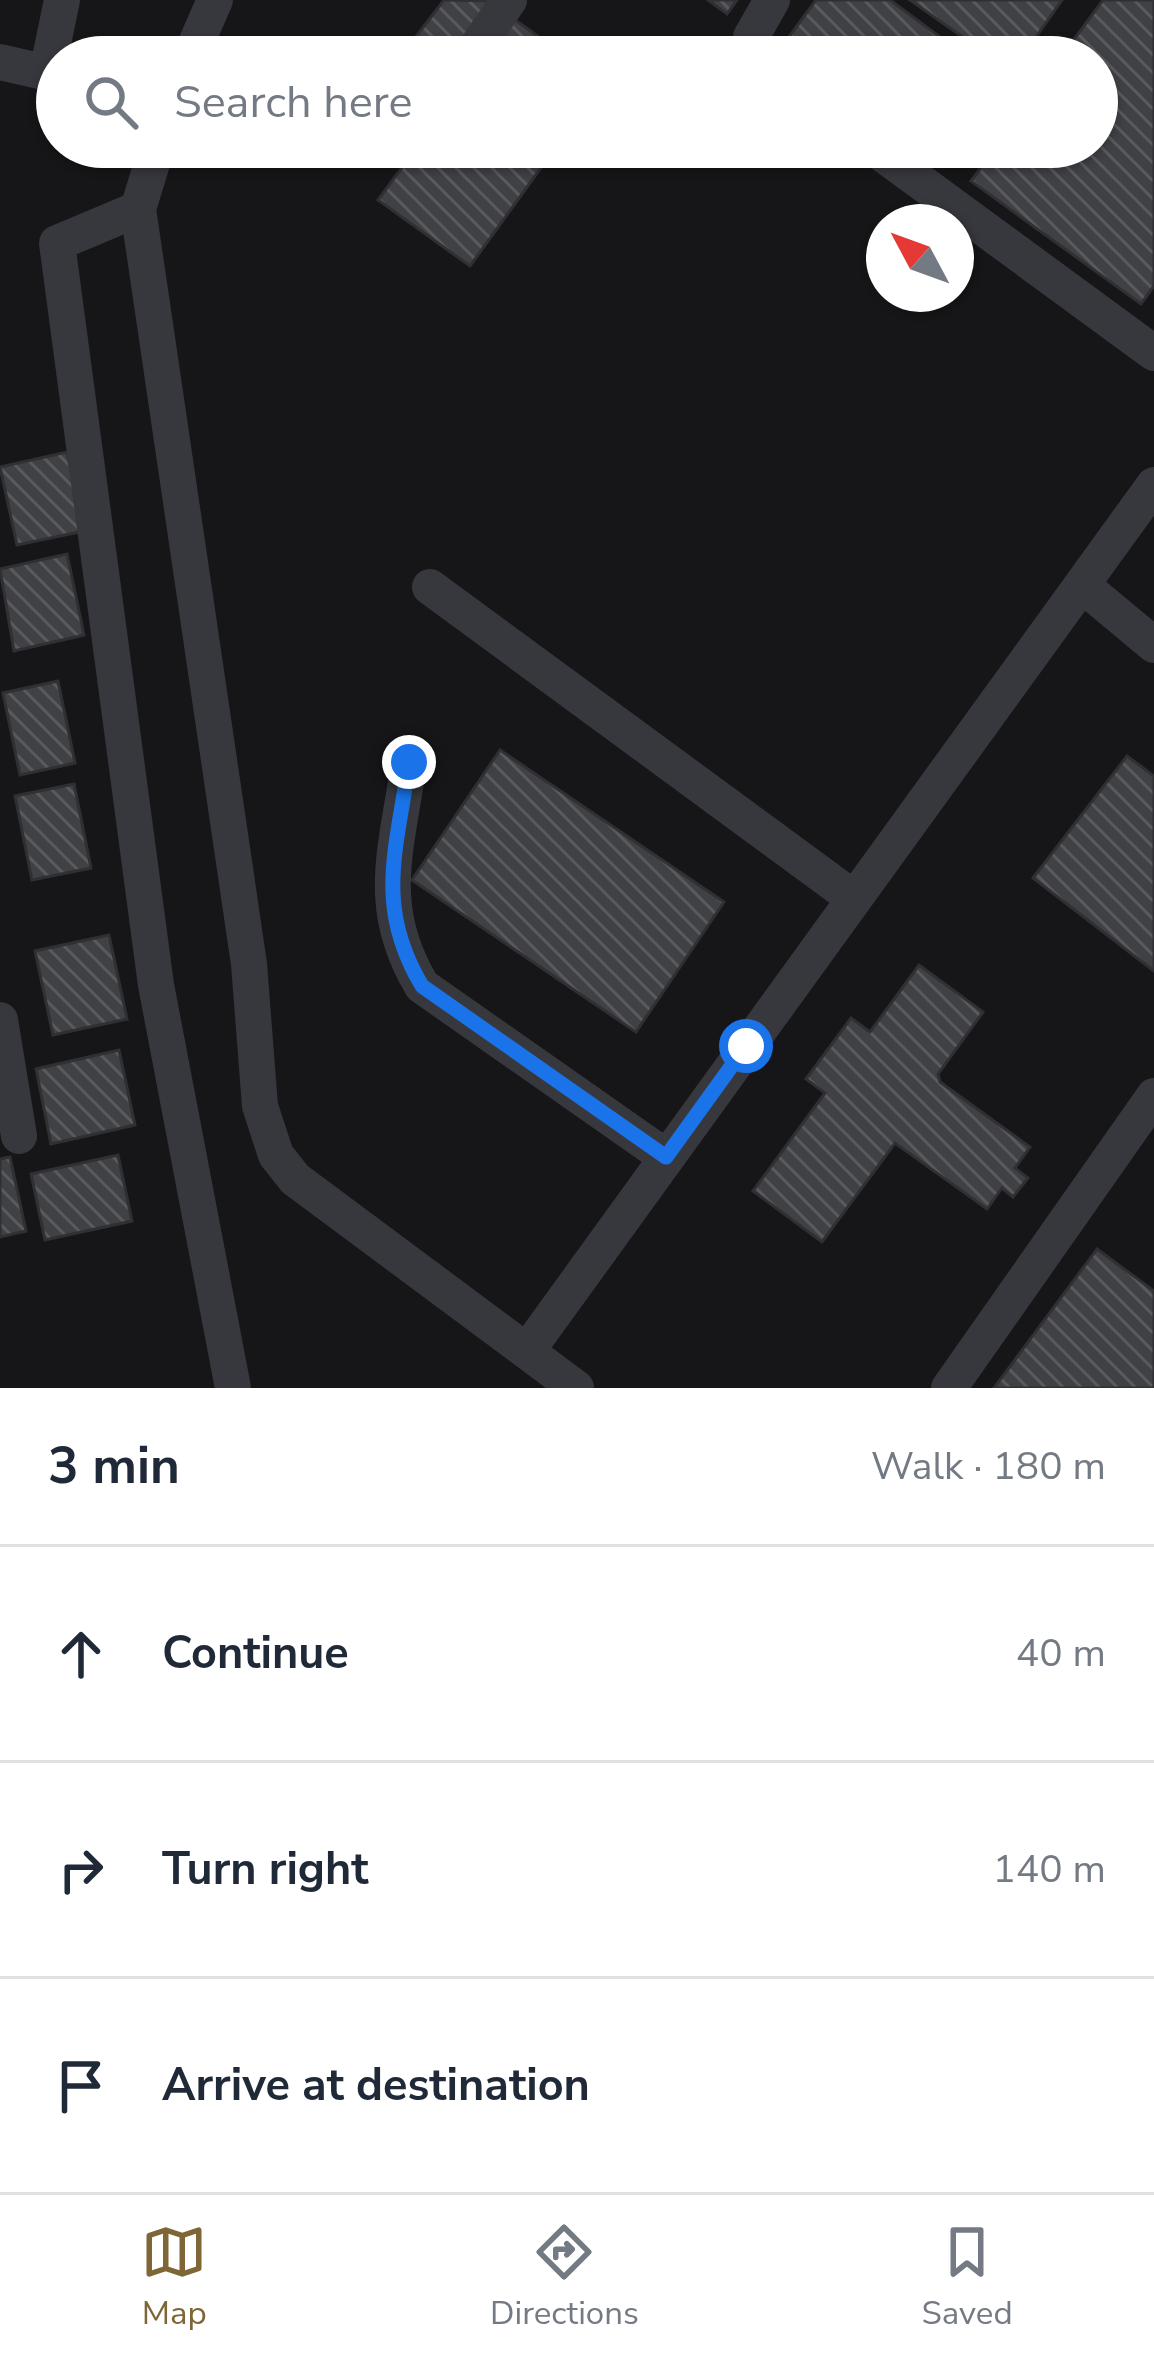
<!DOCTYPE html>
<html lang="en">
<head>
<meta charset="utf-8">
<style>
  :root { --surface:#fff; --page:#f2f2f3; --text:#1f2937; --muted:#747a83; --line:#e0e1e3; --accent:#7e6636 }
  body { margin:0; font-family:"Nunito Sans",sans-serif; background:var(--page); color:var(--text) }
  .compass { position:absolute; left:866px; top:204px; width:108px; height:108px; border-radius:50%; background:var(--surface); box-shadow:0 3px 9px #0004; rotate:311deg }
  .stop { position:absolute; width:36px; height:36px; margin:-27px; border:9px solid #1a73e8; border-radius:50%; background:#fff }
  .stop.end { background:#1a73e8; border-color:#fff; box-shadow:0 3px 12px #0008 }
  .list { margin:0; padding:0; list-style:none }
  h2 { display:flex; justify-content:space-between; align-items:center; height:156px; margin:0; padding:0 48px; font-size:51px }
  h2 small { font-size:39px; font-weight:400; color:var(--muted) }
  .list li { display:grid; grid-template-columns:78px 1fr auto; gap:36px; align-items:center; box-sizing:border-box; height:216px; padding:0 48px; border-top:3px solid var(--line) }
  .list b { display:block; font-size:45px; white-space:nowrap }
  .list em { font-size:39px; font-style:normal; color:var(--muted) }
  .icon { flex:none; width:66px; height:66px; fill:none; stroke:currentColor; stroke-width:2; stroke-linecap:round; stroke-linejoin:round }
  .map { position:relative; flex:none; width:1154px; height:1388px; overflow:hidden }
  .search { position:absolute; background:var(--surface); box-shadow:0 3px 9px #0004; left:36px; right:36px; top:36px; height:132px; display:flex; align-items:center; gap:30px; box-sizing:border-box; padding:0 42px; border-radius:66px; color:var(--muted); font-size:45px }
  .sheet { height:804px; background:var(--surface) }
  nav { display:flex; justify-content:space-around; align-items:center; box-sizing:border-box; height:168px; border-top:3px solid var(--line); background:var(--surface); font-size:33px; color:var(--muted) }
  nav a { display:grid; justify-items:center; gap:6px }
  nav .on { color:var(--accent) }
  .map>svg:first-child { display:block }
</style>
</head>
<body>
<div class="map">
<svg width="1154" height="1388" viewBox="0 0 1154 1388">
  <defs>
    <pattern id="building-back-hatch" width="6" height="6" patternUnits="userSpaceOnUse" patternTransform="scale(3)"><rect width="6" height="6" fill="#404145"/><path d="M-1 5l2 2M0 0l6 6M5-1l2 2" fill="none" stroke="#595a5e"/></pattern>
  </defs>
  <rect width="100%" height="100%" fill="#161618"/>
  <path fill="url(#building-back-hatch)" stroke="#303034" stroke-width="3" d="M444 0 496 1 452 57H420L408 47Z
    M708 0H737L727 14Z
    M816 0H890L967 57H799L783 45Z
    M910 0H1062L1022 57H991Z
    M1103 0H1154V286L1141 304 971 181 996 147H1097V57H1061Z
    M511 17 567 57H482Z
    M417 147H556L470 266 378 200Z
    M920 147H954L942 163Z
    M67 452 84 531 17 545 0 467Z
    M67 554 84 635 14 651 0 569Z
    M58 681 75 763 20 775 3 693Z
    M500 750 724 902 636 1032 412 880Z
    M1127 756 1154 776V971L1033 878Z
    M74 784 91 868 32 880 15 796Z
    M109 935 127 1019 53 1035 35 951Z
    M919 965 983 1012 938 1074 940 1082 1030 1147 1015 1168 1028 1178 1013 1197 1002 1188 987 1209 895 1143 822 1242 753 1191 825 1093 806 1079 851 1018 870 1032Z
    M119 1050 135 1125 51 1144 36 1069Z
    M118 1155 132 1221 45 1240 31 1174Z
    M10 1157 26 1231 0 1237V1159Z
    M1097 1249 1154 1291V1388H994Z"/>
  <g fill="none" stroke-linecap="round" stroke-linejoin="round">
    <path stroke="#37383d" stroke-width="36" d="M190 57 215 0
      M470 57 509 0
      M755 57 751 37 772 0
      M0 62 57 75
      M47 73 62 0
      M157 147 138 209 57 243 156 985 233 1388
      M873 147 1154 353
      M138 209 249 964 260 1106 276 1155 295 1179 576 1388
      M1082 585 1154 645
      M430 587 852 897
      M409 762C397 849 374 906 422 986L666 1157
      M0 1020 19 1136
      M527 1351 1154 485
      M949 1388 1154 1096"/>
  </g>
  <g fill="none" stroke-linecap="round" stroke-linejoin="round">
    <path stroke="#1a73e8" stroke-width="15" d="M409 762C397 849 374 906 422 986L666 1157 746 1046"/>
  </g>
</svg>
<svg class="compass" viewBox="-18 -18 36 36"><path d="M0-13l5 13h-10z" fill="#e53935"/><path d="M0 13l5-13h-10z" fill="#747a83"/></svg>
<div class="stop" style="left:746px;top:1046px"></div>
<div class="stop end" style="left:409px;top:762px"></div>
<div class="search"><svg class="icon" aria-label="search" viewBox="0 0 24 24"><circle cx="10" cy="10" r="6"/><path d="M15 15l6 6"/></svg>Search here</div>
</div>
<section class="sheet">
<h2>3 min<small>Walk · 180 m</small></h2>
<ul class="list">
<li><svg class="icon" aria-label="ahead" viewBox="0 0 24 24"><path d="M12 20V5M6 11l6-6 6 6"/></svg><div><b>Continue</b></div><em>40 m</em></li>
<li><svg class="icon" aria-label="right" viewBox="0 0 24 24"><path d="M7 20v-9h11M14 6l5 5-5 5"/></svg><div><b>Turn right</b></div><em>140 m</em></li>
<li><svg class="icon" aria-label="arrive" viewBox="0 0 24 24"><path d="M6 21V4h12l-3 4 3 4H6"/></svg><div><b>Arrive at destination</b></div></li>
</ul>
</section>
<nav>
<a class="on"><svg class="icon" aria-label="map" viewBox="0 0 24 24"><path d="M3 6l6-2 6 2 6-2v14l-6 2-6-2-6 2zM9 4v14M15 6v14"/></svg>Map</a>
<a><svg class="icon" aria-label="directions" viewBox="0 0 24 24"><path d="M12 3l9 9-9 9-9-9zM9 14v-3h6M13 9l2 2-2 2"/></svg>Directions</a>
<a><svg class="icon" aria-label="saved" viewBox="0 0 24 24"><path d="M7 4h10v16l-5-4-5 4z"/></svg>Saved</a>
</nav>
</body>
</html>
